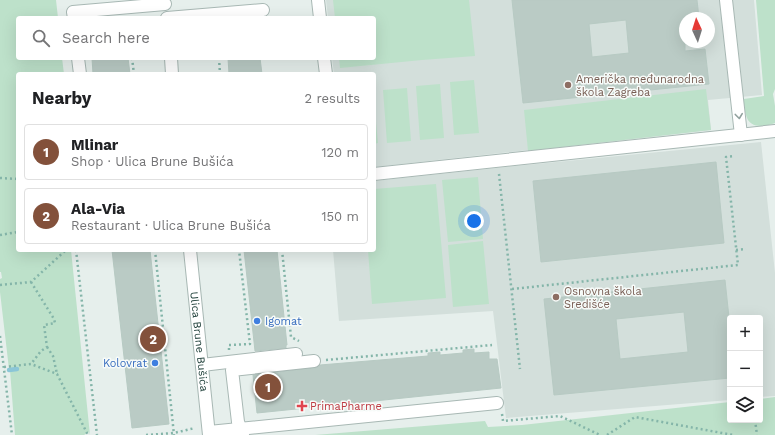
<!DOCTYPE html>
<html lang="en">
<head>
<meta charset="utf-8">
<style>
  :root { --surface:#fff; --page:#f6f6f6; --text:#202124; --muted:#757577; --line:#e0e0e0; --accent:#83513b }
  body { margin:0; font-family:"Work Sans",sans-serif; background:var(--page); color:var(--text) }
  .controls { position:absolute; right:12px; bottom:12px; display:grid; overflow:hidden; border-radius:4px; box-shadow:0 4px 16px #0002 }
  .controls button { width:36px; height:36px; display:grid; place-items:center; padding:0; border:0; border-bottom:1px solid var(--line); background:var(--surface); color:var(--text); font:20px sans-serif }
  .compass { position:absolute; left:679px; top:12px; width:36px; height:36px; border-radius:50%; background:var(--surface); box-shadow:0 4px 16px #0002; rotate:356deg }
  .you { position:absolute; left:474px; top:221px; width:14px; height:14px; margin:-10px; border:3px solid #fff; border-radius:50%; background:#1a73e8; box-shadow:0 0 0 6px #1a73e833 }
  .badge { display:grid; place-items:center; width:26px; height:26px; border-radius:50%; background:var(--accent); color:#fff; font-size:13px; font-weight:700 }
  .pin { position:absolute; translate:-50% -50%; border:2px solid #fff; box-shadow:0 1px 4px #0006 }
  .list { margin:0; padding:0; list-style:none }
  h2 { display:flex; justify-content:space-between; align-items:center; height:52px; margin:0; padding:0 16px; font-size:17px }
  h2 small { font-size:13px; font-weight:400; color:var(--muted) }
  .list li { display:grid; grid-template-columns:26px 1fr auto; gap:12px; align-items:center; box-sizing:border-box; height:56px; margin:0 8px 8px; padding:0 8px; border:1px solid var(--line); border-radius:4px }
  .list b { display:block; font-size:15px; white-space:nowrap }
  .list p { margin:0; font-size:13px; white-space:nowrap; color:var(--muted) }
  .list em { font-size:13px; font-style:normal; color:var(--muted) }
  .icon { flex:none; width:22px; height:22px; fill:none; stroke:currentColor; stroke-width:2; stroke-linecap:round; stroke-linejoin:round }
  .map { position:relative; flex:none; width:775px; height:435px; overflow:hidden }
  .search { position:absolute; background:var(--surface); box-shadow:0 4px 16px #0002; left:16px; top:16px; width:360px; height:44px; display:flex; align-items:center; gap:10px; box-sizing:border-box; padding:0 14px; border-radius:4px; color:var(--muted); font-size:15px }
  .panel { position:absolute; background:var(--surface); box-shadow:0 4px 16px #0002; left:16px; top:72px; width:360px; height:180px; border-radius:4px }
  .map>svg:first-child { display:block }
</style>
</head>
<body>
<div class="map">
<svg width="775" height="435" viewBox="0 0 775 435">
  <rect width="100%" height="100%" fill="#e6efec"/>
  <path fill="#d3dfdb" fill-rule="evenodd" d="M326 0H754L762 95 708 100 711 130 374 167V74H334L332 58H374V18H328ZM685 18H709V42H685Z
    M761 142 775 273V396L760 397V318H730V400L506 418 493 311 339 321 333 250H374V181L506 167Z"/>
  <path fill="#bde1ca" d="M0 0H56L58 18H18V58H62L64 74H18V250H71L90 435 89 432 84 435H15L10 370H18V368L9 369 0 292V279L2 278 1 272H0Z
    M333 0H469L475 56 422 60 340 68 339 58H374V18H335Z
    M756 0H775V89L773 94 775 106V123C765 127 749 129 746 115 744 110 744 104 744 99L764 96Z
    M474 80 479 133 454 135 450 82Z
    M440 84 444 138 420 140 416 86Z
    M407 88 411 141 387 143 383 90Z
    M706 89 711 130 528 151 524 110Z
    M374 101 378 143 374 144Z
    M478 177 483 239 448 242 442 180Z
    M436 184 446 298 372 304 368 250H374V189Z
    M483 241 489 304 453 307 448 245Z
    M775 397V435H315L485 421 488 427 522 425 730 402V420H760V399Z"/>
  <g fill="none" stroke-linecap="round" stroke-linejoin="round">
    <path stroke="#8bc6d7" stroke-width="4.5" d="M9 370 17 369"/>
  </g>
  <path fill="#bacbc5" stroke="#b7cac3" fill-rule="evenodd" d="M512 0H697L699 18H685V51L705 49 709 84 523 103ZM626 20 629 53 592 57 589 24Z
    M92 58H128L130 74H93Z
    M228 58H260L262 74H229Z
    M716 162 724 243 541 262 533 181Z
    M112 250H150L169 424 132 428Z
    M244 250H277L287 345H286V348L255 351Z
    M725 280 730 327V378L554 395 544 299ZM684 312 688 352 620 359 616 319Z
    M474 349V353L489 352V359H497L501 388 257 413 253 375 315 368 320 365 428 356V353L440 352V355L463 353V350Z"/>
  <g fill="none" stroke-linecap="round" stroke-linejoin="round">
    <defs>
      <g id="minor">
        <path d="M318 0 320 18"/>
        <path d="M726 0 741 135"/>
        <path d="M74 18 73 12 165 4"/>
        <path d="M167 18 263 10"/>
        <path d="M78 58 80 74"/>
        <path d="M171 58 172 74"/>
        <path d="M324 58 326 74"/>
        <path d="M374 174 775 131"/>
        <path id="s1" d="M190 250 209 435"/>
        <path d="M202 365 296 354"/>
        <path d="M209 432 497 403"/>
        <path d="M243 435 238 422 232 370 314 361"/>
      </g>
    </defs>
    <use href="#minor" stroke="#a8b8b4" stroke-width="14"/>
    <path stroke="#84b5a9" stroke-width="2.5" stroke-dasharray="2 3" stroke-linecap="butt" d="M132 58 134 74
      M219 58 220 74
      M499 174 520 369
      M0 178 18 179
      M0 235 18 232
      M76 250 97 435
      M155 250 174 435
      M282 250 291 337 299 341
      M736 250 746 249
      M31 282 54 319 55 323 44 325 47 347 41 351 31 364
      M0 285 31 282 66 250
      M512 289 738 265 726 157 735 156
      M0 336 12 435
      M47 347 53 356 57 374
      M229 350V345L250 344 239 250
      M326 360 492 345
      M4 367 31 364 57 374 88 435
      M502 414 503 421 560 416 600 435
      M755 420 757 435
      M146 435 174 433 195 428
      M607 435 635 417 733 435"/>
    <use href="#minor" stroke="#fff" stroke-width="12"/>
  </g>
  <defs><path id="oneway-chevron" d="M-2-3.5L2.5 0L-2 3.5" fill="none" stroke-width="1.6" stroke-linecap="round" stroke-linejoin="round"/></defs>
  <use stroke="#91a19e" href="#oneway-chevron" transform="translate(739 116) rotate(83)"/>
  <g fill="#8d6e63" stroke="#f7fbf9" stroke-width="1.5">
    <circle cx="568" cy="85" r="4"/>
    <circle cx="556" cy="297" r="4"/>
  </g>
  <g fill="#3f7fe0" stroke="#f7fbf9" stroke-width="1.5">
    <circle cx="257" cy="321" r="4"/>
    <circle cx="155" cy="363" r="4"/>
  </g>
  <path fill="#e0444e" stroke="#f7fbf9" stroke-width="1.5" d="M300 400h4v4h4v4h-4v4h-4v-4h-4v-4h4z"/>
  <g text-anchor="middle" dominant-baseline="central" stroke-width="3" stroke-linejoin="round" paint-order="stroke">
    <g font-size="11" fill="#785e54" stroke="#f7fbf9" text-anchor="start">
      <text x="576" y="79">Američka međunarodna<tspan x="576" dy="13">škola Zagreba</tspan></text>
      <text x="564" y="291">Osnovna škola<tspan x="564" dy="13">Središće</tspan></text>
    </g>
    <g font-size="11" fill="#366cbe" stroke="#f7fbf9" text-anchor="start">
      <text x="265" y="321">Igomat</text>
      <text x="147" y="363" text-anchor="end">Kolovrat</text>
    </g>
    <g font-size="11" fill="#23433d" stroke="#f7fbf9">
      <text stroke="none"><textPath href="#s1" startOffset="92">Ulica Brune Bušića</textPath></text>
    </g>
    <g font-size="11" fill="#be3a42" stroke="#f7fbf9" text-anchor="start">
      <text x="310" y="406">PrimaPharme</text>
    </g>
  </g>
</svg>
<div class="controls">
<button>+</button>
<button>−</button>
<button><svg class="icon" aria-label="layers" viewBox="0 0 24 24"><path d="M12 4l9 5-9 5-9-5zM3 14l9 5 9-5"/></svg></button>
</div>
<svg class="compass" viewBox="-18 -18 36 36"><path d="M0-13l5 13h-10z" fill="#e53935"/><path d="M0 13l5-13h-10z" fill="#757577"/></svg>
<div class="you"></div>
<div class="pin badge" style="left:268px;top:387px">1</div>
<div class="pin badge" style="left:153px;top:339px">2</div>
<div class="search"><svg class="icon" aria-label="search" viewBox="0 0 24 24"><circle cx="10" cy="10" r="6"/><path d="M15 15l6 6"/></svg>Search here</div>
<section class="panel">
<h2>Nearby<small>2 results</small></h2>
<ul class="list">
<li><span class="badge">1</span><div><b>Mlinar</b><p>Shop · Ulica Brune Bušića</p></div><em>120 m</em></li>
<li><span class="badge">2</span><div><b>Ala-Via</b><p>Restaurant · Ulica Brune Bušića</p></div><em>150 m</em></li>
</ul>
</section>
</div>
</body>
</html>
